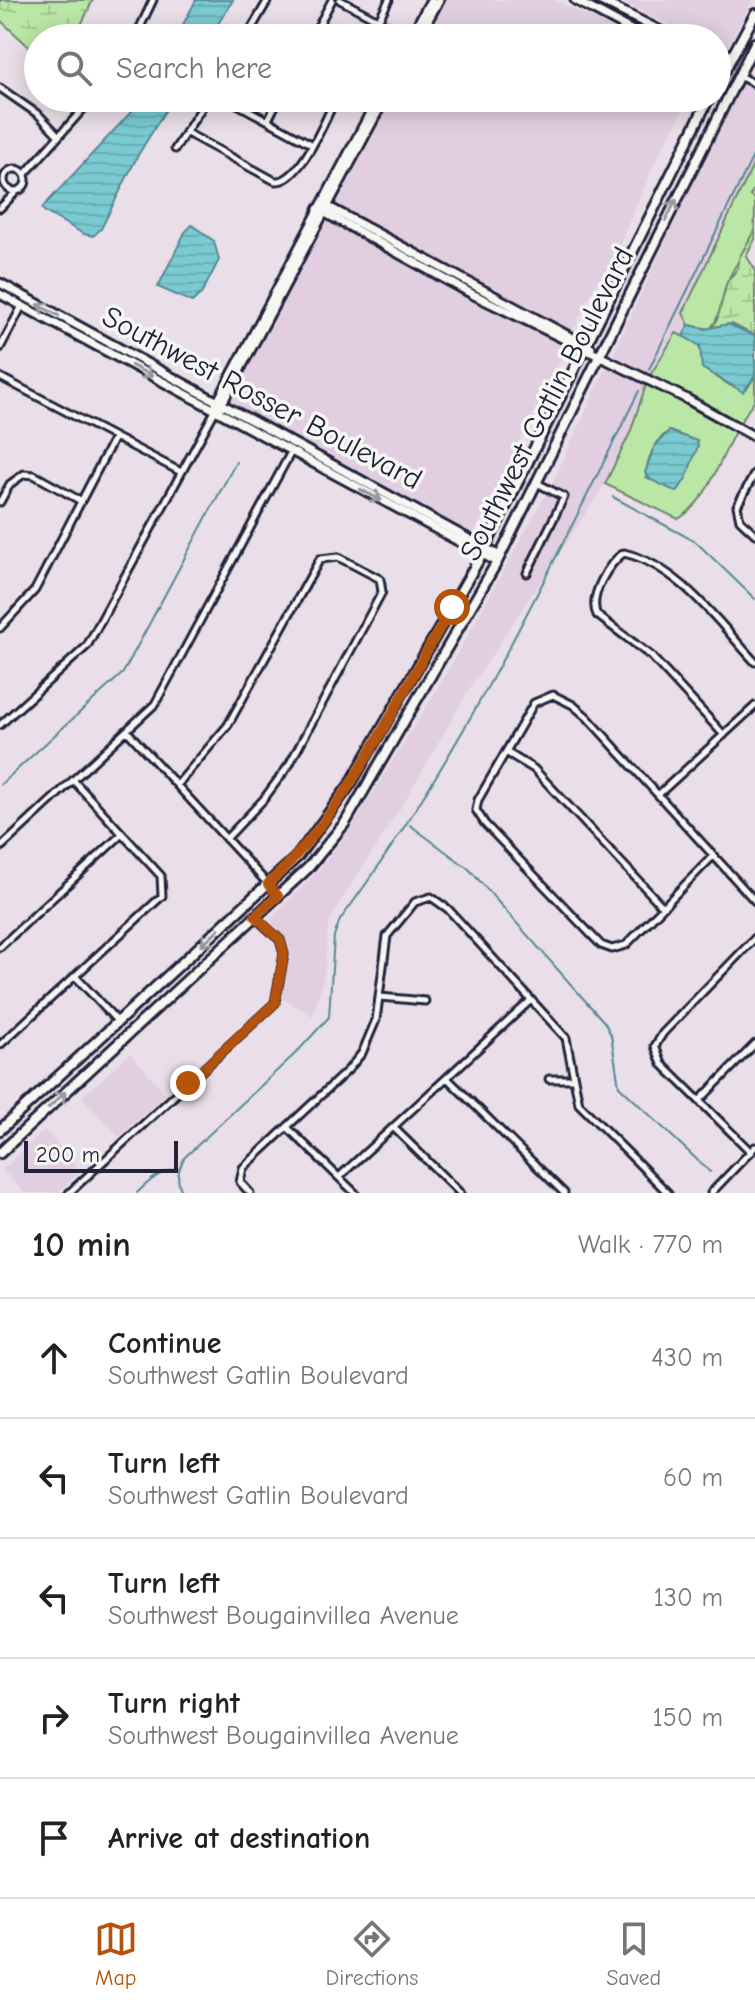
<!DOCTYPE html>
<html lang="en">
<head>
<meta charset="utf-8">
<style>
  :root { --surface:#fff; --page:#f6f6f6; --text:#222; --muted:#767676; --line:#e0e0e0; --accent:#b45309 }
  body { margin:0; font-family:"Comic Neue",sans-serif; background:var(--page); color:var(--text) }
  .scale { position:absolute; left:24px; bottom:20px; width:154px; box-sizing:border-box; padding-left:8px; border:4px solid #22223b; border-top:0; font-size:22px; line-height:28px; white-space:nowrap; color:#22223b; -webkit-text-stroke:6px #f6f6f2; paint-order:stroke }
  .stop { position:absolute; width:24px; height:24px; margin:-18px; border:6px solid #b45309; border-radius:50%; background:#fff }
  .stop.end { background:#b45309; border-color:#fff; box-shadow:0 2px 8px #0008 }
  .list { margin:0; padding:0; list-style:none }
  h2 { display:flex; justify-content:space-between; align-items:center; height:104px; margin:0; padding:0 32px; font-size:34px }
  h2 small { font-size:26px; font-weight:400; color:var(--muted) }
  .list li { display:grid; grid-template-columns:52px 1fr auto; gap:24px; align-items:center; box-sizing:border-box; height:120px; padding:0 32px; border-top:2px solid var(--line) }
  .list b { display:block; font-size:30px; white-space:nowrap }
  .list p { margin:0; font-size:26px; white-space:nowrap; color:var(--muted) }
  .list em { font-size:26px; font-style:normal; color:var(--muted) }
  .icon { flex:none; width:44px; height:44px; fill:none; stroke:currentColor; stroke-width:2; stroke-linecap:round; stroke-linejoin:round }
  .map { position:relative; flex:none; width:755px; height:1193px; overflow:hidden }
  .search { position:absolute; background:var(--surface); box-shadow:0 4px 20px #0003; left:24px; right:24px; top:24px; height:88px; display:flex; align-items:center; gap:20px; box-sizing:border-box; padding:0 28px; border-radius:44px; color:var(--muted); font-size:30px }
  .sheet { height:704px; background:var(--surface) }
  nav { display:flex; justify-content:space-around; align-items:center; box-sizing:border-box; height:112px; border-top:2px solid var(--line); background:var(--surface); font-size:22px; color:var(--muted) }
  nav a { display:grid; justify-items:center; gap:4px }
  nav .on { color:var(--accent) }
  .map>svg:first-child { display:block }
</style>
</head>
<body>
<div class="map">
<svg width="755" height="1193" viewBox="0 0 755 1193">
  <defs>
    <pattern id="wetland-marsh" width="20" height="14" patternUnits="userSpaceOnUse" patternTransform="scale(2)"><rect width="20" height="14" fill="#bae7a6"/><path d="M1 5h8M5 5V1M11 12h8M15 12V8" fill="none" stroke="#a0c690"/></pattern>
    <pattern id="water-rules" width="6" height="5" patternUnits="userSpaceOnUse" patternTransform="scale(2)"><rect width="6" height="5" fill="#7acbd1"/><path d="M0 2.5h6" fill="none" stroke="#69aeb4"/></pattern>
  </defs>
  <rect width="100%" height="100%" fill="#eadfe8"/>
  <filter id="ink" filterUnits="userSpaceOnUse"><feTurbulence type="fractalNoise" baseFrequency=".0125" numOctaves="2"/><feDisplacementMap in="SourceGraphic" scale="16" xChannelSelector="R" yChannelSelector="G"/><feConvolveMatrix kernelMatrix="1 2 1 2 8 2 1 2 1" color-interpolation-filters="sRGB"/></filter>
  <g filter="url(#ink)">
    <path fill="#e1cfe1" d="M442 0H554L634 38H421Z
      M618 0H753L725 51 717 47V38H698Z
      M740 80 755 87V161L683 313 688 330 683 336 676 333 671 338 649 377 611 358Z
      M389 98H690L654 164 608 272 594 287 575 328 568 331 331 205Z
      M325 216 568 346 472 537 227 403Z
      M608 363 647 382 630 433 605 484 467 693 408 796 341 901 329 923 324 976 313 1016 280 997 287 954 283 940 270 920 320 868 349 831 442 681 547 492 560 498 523 574 529 576 566 499 550 487Z
      M130 1053 166 1094 119 1137 82 1097Z
      M45 1130 81 1171 58 1193H24L2 1170Z"/>
    <path fill="#bae7a6" stroke="#6e8470" stroke-width="2" fill-rule="evenodd" d="M755 161V188L750 196 755 199C755 208 755 222 754 231 748 251 731 268 725 288 721 302 721 317 710 329L689 325 683 313Z
      M676 333 697 343 702 353V368L731 386 747 389 755 376V399L740 423 649 377Z
      M647 382 737 428C721 456 708 503 678 519L605 484 630 433ZM669 431 697 442 677 491 646 477C646 460 655 440 669 431Z"/>
    <path fill="url(#wetland-marsh)" stroke="#6e8470" stroke-width="2" d="M0 0H93L81 25V38H38V55L0 20Z
      M755 229V239L746 256 755 269V336L732 324 712 327 717 320 727 282 738 268 739 258Z"/>
    <path fill="url(#water-rules)" stroke="#578795" stroke-width="2" d="M196 0H233L209 38H176Z
      M144 98H173L138 155 101 229 93 236 84 234 45 212 42 208Z
      M192 225 214 241 219 260 202 293 192 302 158 287 185 232Z
      M728 324 755 336V376L743 392 702 368 700 346 683 336 689 325 706 329Z
      M669 431 697 441 698 446 685 480 677 492 651 480 645 473 654 447Z"/>
    <g fill="none" stroke-linecap="round" stroke-linejoin="round">
      <path stroke="#578795" stroke-width="2" d="M649 369 755 152
        M613 497 696 542 755 599
        M0 785 123 673 236 462
        M410 825 469 869 605 1023 611 1035 619 1086 710 1172
        M137 1193C150 1180 160 1171 179 1169
        M183 1193C175 1180 178 1169 185 1157L298 1051 329 1017 334 936 340 920C461 757 549 572 639 391"/>
      <defs>
        <path id="street" d="M340 0 412 38
          M135 38 153 0
          M246 38 268 0
          M312 38 332 0
          M369 38 389 0
          M739 76 755 84
          M0 88 39 115 58 135
          M226 98 311 144
          M268 120 279 98
          M187 133 275 181C300 184 325 120 336 98
          M175 149 208 98
          M4 180a11 11 0 1 1 22 0a11 11 0 1 1-22 0Z
          M25 174 93 98
          M0 208 16 192
          M0 348 22 306
          M0 377 181 472
          M755 473 737 506 740 520 755 534
          M0 502 10 484 24 474 34 475 81 501
          M527 573 564 497 537 483
          M0 628 35 590 114 438
          M0 725 87 646 215 411
          M127 731 278 895
          M724 735 651 656 597 615C588 597 609 562 624 553 679 566 718 622 755 662
          M506 752 534 769 663 907
          M177 785 228 725 320 559 338 557 380 579 382 592 289 765 263 800 226 839
          M659 794 755 706
          M0 848 155 704 291 452
          M713 856 626 945 612 949 601 945 485 824 476 810 478 800 534 703 553 695 573 705 587 717 755 901
          M0 947 122 834
          M76 977 118 1022
          M380 997 425 1001
          M0 1045 162 896 161 876 73 780
          M447 1078 564 1193
          M549 1079H572
          M700 1100 755 1044
          M287 1127 355 1193
          M394 1128 460 1193
          M751 1152 662 1064 655 1046 663 1033 755 938
          M339 1177 531 1000
          M69 1193 275 1003 284 954 280 940 255 917
          M250 1193 240 1182 243 1168 348 1070 362 1053 376 1020 387 936 415 902 431 897 448 909 566 1038 579 1104 668 1193
          M711 1193 755 1147"/>
        <path id="secondary" d="M575 0 646 38
          M599 0 675 38
          M410 38 431 0
          M418 38 439 0
          M717 59 728 65
          M323 204 591 348
          M318 209 474 295 685 398 755 437
          M0 283 500 556
          M0 294 497 562
          M216 405 378 98
          M220 407 385 98"/>
        <path id="primary" d="M717 84 755 14
          M0 1130 297 857 351 783 482 554 709 98
          M0 1153 308 868 345 823 497 562 755 43"/>
      </defs>
      <use href="#street" stroke="#22223b" stroke-width="11"/>
      <use href="#secondary" stroke="#22223b" stroke-width="13"/>
      <use href="#primary" stroke="#22223b" stroke-width="14"/>
      <use href="#street" stroke="#f6f6f2" stroke-width="5"/>
      <use href="#secondary" stroke="#f6f6f2" stroke-width="7"/>
      <use href="#primary" stroke="#f6f6f2" stroke-width="8"/>
    </g>
    <defs><path id="oneway-shaft" d="M-6 0H5M1.5-3L5.5 0L1.5 3" fill="none" stroke-width="1.6" stroke-linecap="round" stroke-linejoin="round" transform="scale(2)"/></defs>
    <g stroke="#9797a0">
      <use href="#oneway-shaft" transform="translate(671 210) rotate(-63)"/>
      <use href="#oneway-shaft" transform="translate(48 310) rotate(-152)"/>
      <use href="#oneway-shaft" transform="translate(142 371) rotate(28)"/>
      <use href="#oneway-shaft" transform="translate(371 495) rotate(28)"/>
      <use href="#oneway-shaft" transform="translate(210 937) rotate(137)"/>
      <use href="#oneway-shaft" transform="translate(57 1100) rotate(-43)"/>
    </g>
  </g>
  <g fill="none" stroke-linecap="round" stroke-linejoin="round" filter="url(#ink)">
    <path stroke="#b45309" stroke-width="10" d="M188 1083 275 1003 284 954 280 940 255 916 278 896 268 884C350 808 396 702 452 607"/>
  </g>
  <g text-anchor="middle" dominant-baseline="central" stroke-width="7" stroke-linejoin="round" paint-order="stroke">
    <g font-size="30" fill="#22223b" stroke="#f6f6f2">
      <text transform="translate(262 398) rotate(28)">Southwest Rosser Boulevard</text>
      <text transform="translate(547 404) rotate(-63)">Southwest Gatlin Boulevard</text>
    </g>
  </g>
</svg>
<div class="scale">200 m</div>
<div class="stop" style="left:452px;top:607px"></div>
<div class="stop end" style="left:188px;top:1083px"></div>
<div class="search"><svg class="icon" aria-label="search" viewBox="0 0 24 24"><circle cx="10" cy="10" r="6"/><path d="M15 15l6 6"/></svg>Search here</div>
</div>
<section class="sheet">
<h2>10 min<small>Walk · 770 m</small></h2>
<ul class="list">
<li><svg class="icon" aria-label="ahead" viewBox="0 0 24 24"><path d="M12 20V5M6 11l6-6 6 6"/></svg><div><b>Continue</b><p>Southwest Gatlin Boulevard</p></div><em>430 m</em></li>
<li><svg class="icon" aria-label="left" viewBox="0 0 24 24"><path d="M17 20v-9H6M10 6l-5 5 5 5"/></svg><div><b>Turn left</b><p>Southwest Gatlin Boulevard</p></div><em>60 m</em></li>
<li><svg class="icon" aria-label="left" viewBox="0 0 24 24"><path d="M17 20v-9H6M10 6l-5 5 5 5"/></svg><div><b>Turn left</b><p>Southwest Bougainvillea Avenue</p></div><em>130 m</em></li>
<li><svg class="icon" aria-label="right" viewBox="0 0 24 24"><path d="M7 20v-9h11M14 6l5 5-5 5"/></svg><div><b>Turn right</b><p>Southwest Bougainvillea Avenue</p></div><em>150 m</em></li>
<li><svg class="icon" aria-label="arrive" viewBox="0 0 24 24"><path d="M6 21V4h12l-3 4 3 4H6"/></svg><div><b>Arrive at destination</b></div></li>
</ul>
</section>
<nav>
<a class="on"><svg class="icon" aria-label="map" viewBox="0 0 24 24"><path d="M3 6l6-2 6 2 6-2v14l-6 2-6-2-6 2zM9 4v14M15 6v14"/></svg>Map</a>
<a><svg class="icon" aria-label="directions" viewBox="0 0 24 24"><path d="M12 3l9 9-9 9-9-9zM9 14v-3h6M13 9l2 2-2 2"/></svg>Directions</a>
<a><svg class="icon" aria-label="saved" viewBox="0 0 24 24"><path d="M7 4h10v16l-5-4-5 4z"/></svg>Saved</a>
</nav>
</body>
</html>
